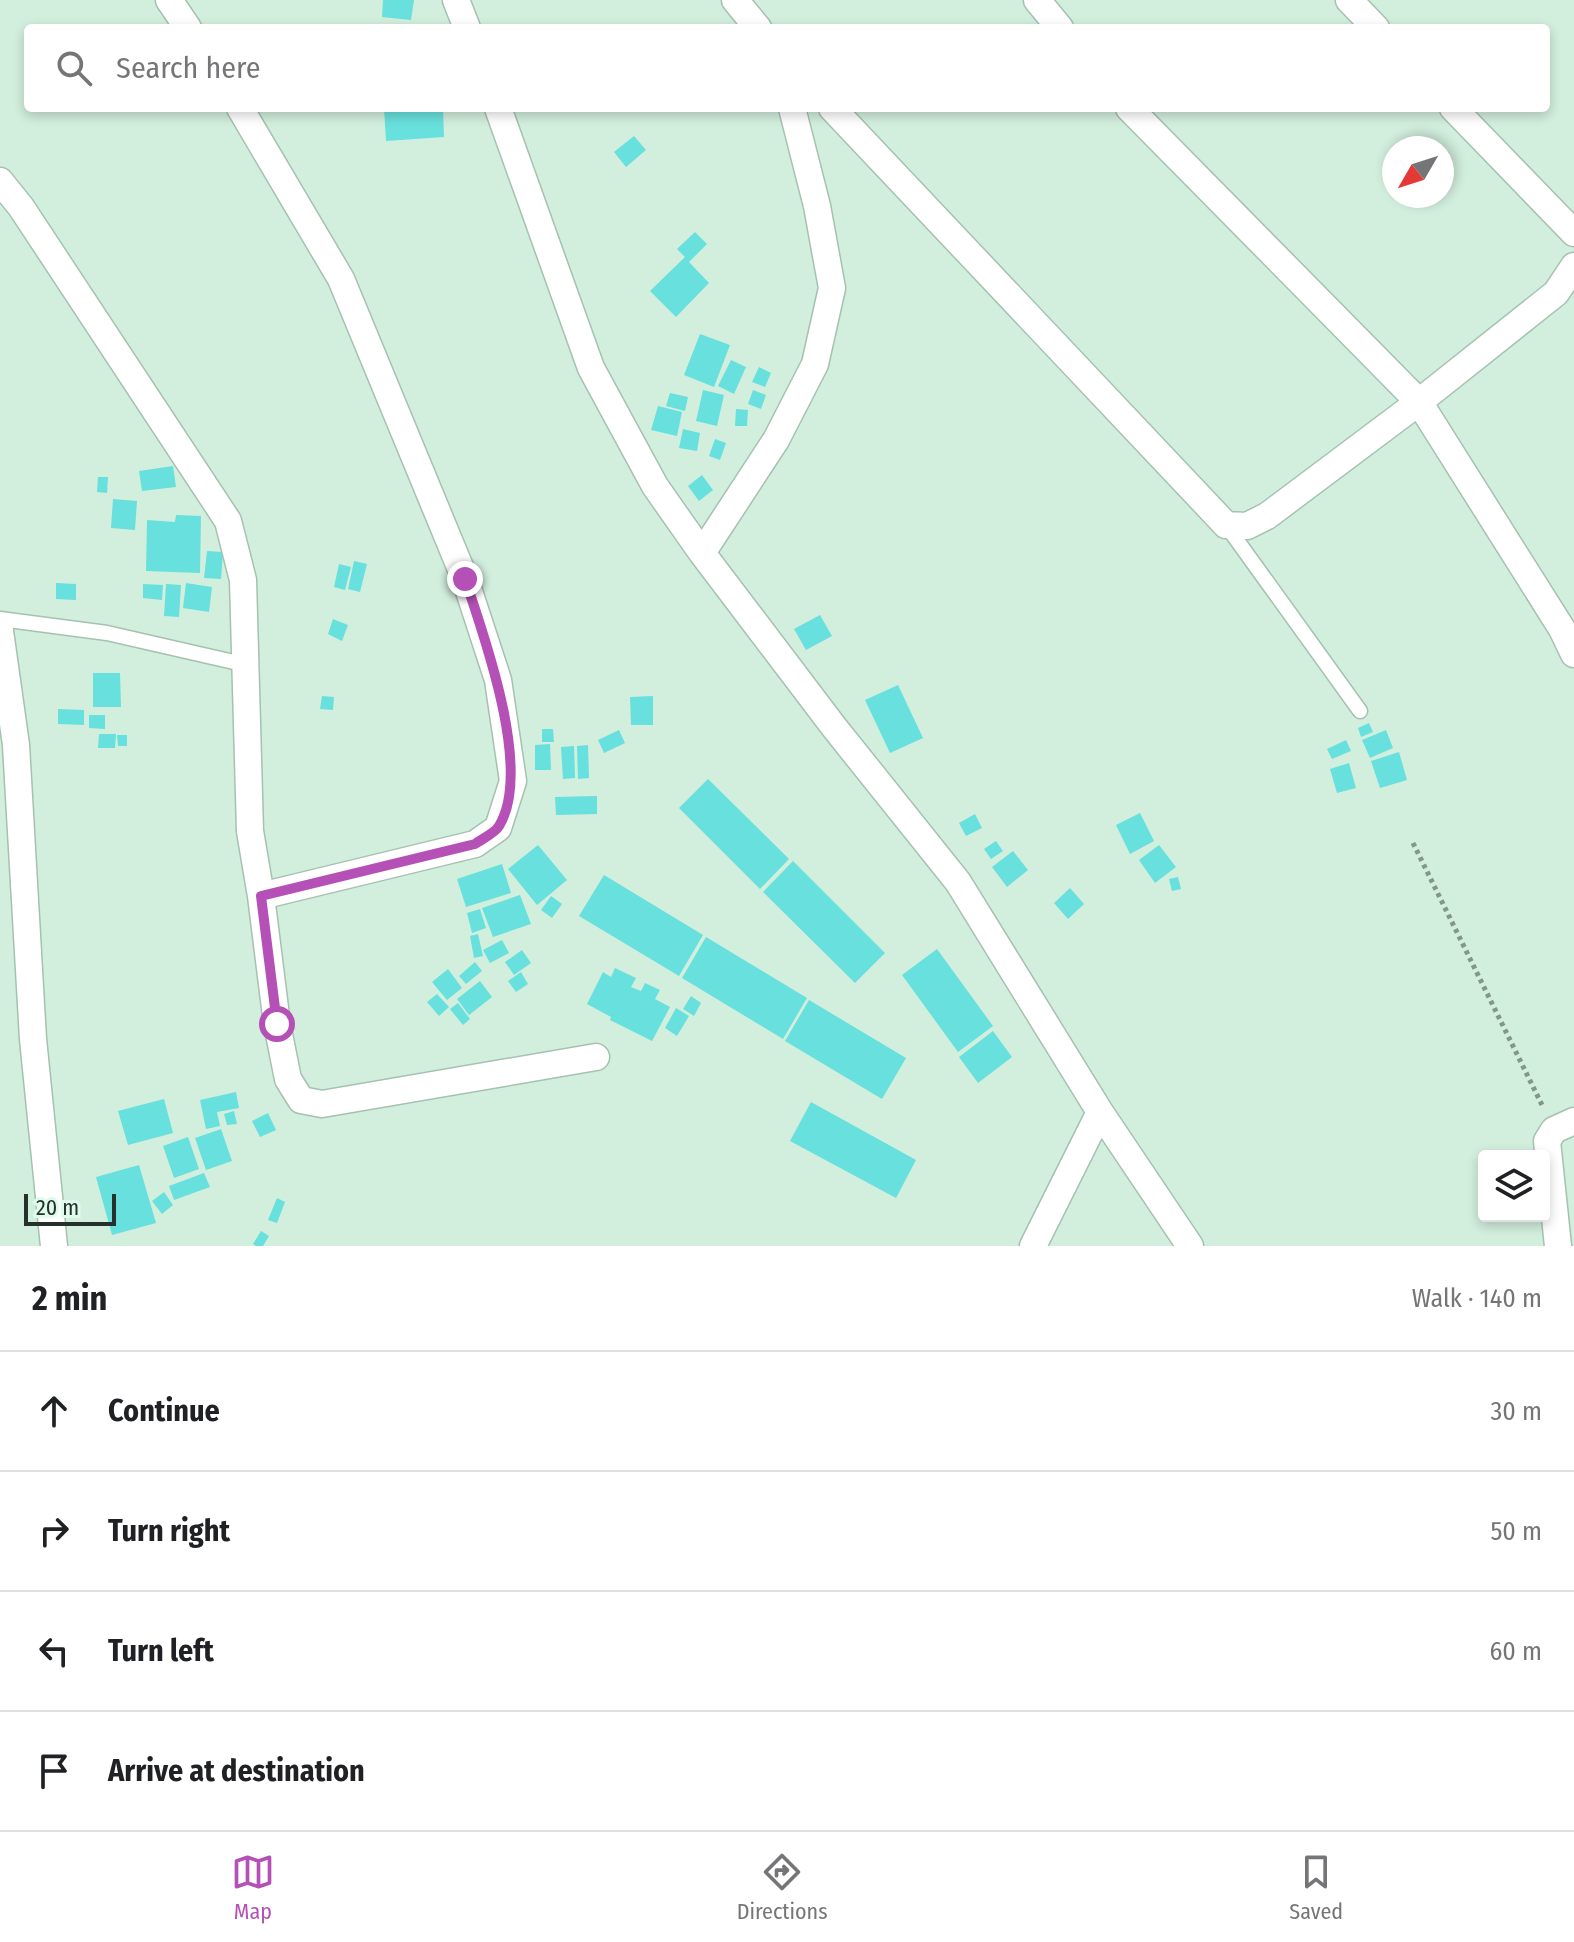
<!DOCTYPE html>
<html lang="en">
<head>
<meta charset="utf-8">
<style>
  :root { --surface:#fff; --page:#f2f2f2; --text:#202124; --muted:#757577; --line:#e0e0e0; --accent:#b450b6 }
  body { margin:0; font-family:"Fira Sans Condensed",sans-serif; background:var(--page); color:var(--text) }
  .controls { position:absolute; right:24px; bottom:24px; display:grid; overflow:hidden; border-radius:8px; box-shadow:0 4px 12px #0003 }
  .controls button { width:72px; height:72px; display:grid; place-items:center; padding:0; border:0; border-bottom:2px solid var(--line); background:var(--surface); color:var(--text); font:40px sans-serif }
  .compass { position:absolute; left:1382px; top:136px; width:72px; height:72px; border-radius:50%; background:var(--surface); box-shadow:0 4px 12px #0003; rotate:231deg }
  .scale { position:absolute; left:24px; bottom:20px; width:92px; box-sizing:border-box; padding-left:8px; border:4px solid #27312b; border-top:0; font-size:22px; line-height:28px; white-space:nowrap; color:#27312b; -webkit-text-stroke:6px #dffbeb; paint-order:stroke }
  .stop { position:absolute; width:24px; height:24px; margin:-18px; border:6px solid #b450b6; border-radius:50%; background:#fff }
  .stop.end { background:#b450b6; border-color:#fff; box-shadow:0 2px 8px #0008 }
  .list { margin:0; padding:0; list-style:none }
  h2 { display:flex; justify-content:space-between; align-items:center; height:104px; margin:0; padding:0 32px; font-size:34px }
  h2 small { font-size:26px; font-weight:400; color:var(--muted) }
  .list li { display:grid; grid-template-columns:52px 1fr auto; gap:24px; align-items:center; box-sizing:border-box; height:120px; padding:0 32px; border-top:2px solid var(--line) }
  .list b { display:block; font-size:30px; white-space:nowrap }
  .list em { font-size:26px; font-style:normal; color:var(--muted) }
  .icon { flex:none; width:44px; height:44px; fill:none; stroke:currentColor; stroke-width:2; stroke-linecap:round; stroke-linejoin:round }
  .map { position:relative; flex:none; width:1574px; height:1246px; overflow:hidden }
  .search { position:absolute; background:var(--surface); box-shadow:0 4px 12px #0003; left:24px; right:24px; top:24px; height:88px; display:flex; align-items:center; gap:20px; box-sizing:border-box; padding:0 28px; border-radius:8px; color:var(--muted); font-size:30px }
  .sheet { height:584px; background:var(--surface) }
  nav { display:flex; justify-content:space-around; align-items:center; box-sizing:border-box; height:112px; border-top:2px solid var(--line); background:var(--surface); font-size:22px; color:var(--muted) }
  nav a { display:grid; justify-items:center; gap:4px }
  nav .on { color:var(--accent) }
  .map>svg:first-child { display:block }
</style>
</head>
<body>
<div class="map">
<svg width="1574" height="1246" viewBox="0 0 1574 1246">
  <rect width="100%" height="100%" fill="#d2eedd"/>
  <path fill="#68e0dd" d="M383 0H414L411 20 382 17Z
    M384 108H443L444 137 386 141Z
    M634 136 646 150 626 167 614 152Z
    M695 232 707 244 689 262 709 283 676 317 650 291 685 257 677 249Z
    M700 334 730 345 714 387 684 375Z
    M731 360 746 367 734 394 718 386Z
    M759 367 771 373 765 387 752 382Z
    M703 390 724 395 717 426 696 421Z
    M753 390 766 395 761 409 748 404Z
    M670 393 688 397 685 411 666 406Z
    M658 406 682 412 677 436 651 430Z
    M736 409 748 410 747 426H735Z
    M683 429 700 433 697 451 679 448Z
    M715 439 726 443 720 460 709 456Z
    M173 466 176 487 142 491 139 471Z
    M702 475 713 490 699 501 688 486Z
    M98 477H108L107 493 97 492Z
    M113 499 137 501 135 530 111 528Z
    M176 515 201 516 200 573 146 571 147 520 175 522Z
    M207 551 223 552 221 579 204 578Z
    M354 561 367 564 360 592 348 589Z
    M339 564 351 567 345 590 334 587Z
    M56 583 76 584V600L56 599Z
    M186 583 212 587 209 612 183 608Z
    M143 584 163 585 162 600 143 598Z
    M166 584 181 585 179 617 164 616Z
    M820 615 832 636 806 650 794 629Z
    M333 619 348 625 342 641 328 634Z
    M93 673H120L121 707H93Z
    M898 685 923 738 890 753 865 700Z
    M322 696 334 697 333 710 320 709Z
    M653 696V725H631L630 697Z
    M58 709 84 710V725L58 724Z
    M89 715H105V729L89 728Z
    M1369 723 1373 732 1361 737 1358 728Z
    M542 729H553L554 742H542Z
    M619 730 625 743 604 753 598 740Z
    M1386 730 1393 748 1370 758 1362 740Z
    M99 734H116L115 748H98Z
    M117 735H127V746H118Z
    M1346 740 1351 751 1332 759 1327 749Z
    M550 744 551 770H535V745Z
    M588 745 589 778 578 779 577 746Z
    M574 746 575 778 563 779 561 747Z
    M1399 752 1407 780 1380 788 1371 761Z
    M1349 763 1356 788 1337 793 1330 769Z
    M708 779 789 859 760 889 679 808Z
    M597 796V814L556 815 555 797Z
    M1140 813 1154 841 1130 854 1116 825Z
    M975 814 982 828 966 836 959 823Z
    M996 841 1003 851 991 859 984 849Z
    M538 845 567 880 537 905 508 869Z
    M1159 845 1176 867 1155 883 1139 860Z
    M1013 851 1028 870 1007 887 992 867Z
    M793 861 885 953 855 983 763 892Z
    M502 864 511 893 466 907 457 879Z
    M604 875 703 935 679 976 579 916Z
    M1178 877 1181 889 1172 891 1169 879Z
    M1070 888 1084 904 1068 919 1054 903Z
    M520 895 531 924 493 937 482 908Z
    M551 896 562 904 552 918 541 910Z
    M480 909 486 928 472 933 467 913Z
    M478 934 483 956 474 958 470 936Z
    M706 937 807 998 783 1039 682 978Z
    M502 940 509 953 490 963 483 950Z
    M937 949 993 1026 958 1052 902 975Z
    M522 950 531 963 514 975 505 962Z
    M475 962 482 971 466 984 459 976Z
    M615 968 636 978 631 987 641 991 645 983 660 990 655 999 670 1007 652 1041 610 1020 611 1017 587 1004 603 972 611 977Z
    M448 969 462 988 447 1000 432 982Z
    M521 972 528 984 516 992 508 981Z
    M480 981 492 997 469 1015 457 999Z
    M437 994 449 1007 439 1016 427 1002Z
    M691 996 701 1003 694 1016 683 1009Z
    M809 1000 906 1058 882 1099 785 1041Z
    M458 1003 470 1019 463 1025 450 1009Z
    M676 1008 689 1016 677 1036 665 1028Z
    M993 1031 1012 1057 978 1083 959 1057Z
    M236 1092 239 1108 217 1112 220 1126 206 1129 200 1100Z
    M164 1099 173 1133 128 1145 118 1111Z
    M811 1102 916 1160 896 1198 790 1141Z
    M234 1111 237 1124 227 1125 224 1114Z
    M268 1113 276 1130 260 1137 252 1121Z
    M221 1129 232 1161 206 1170 195 1138Z
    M188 1137 199 1169 174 1178 163 1146Z
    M139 1165 156 1223 112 1235 96 1177Z
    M204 1173 210 1187 174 1200 169 1186Z
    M164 1192 173 1205 162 1214 152 1201Z
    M277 1198 285 1202 277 1223 268 1220Z
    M261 1231 269 1236 263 1246H256L253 1244Z"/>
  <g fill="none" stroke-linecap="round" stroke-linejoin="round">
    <defs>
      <path id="service" d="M1226 525 1360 711
        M0 619 107 633 247 665"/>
      <path id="minor" d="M169 0 188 28
        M456 0 467 28
        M735 0 758 28
        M1037 0 1060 28
        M1349 0 1376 28
        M240 108 341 279 465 579 498 680 513 781 498 828 475 844 261 896
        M498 108 591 368 655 486 702 553 834 727 958 882 1100 1112 1190 1246
        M832 108 1226 525 1247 526 1267 516 1419 402 1556 293 1574 266
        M1129 108 1419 402 1562 629 1574 654
        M1453 108 1574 233
        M0 181 21 207 228 521 243 580 250 831 261 896 277 1024 288 1079 301 1100 322 1104 596 1057
        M702 553 776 440 815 364 832 288 817 206 792 108
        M0 631 16 745 33 1039 54 1246
        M1033 1246 1100 1112
        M1558 1246 1547 1141 1554 1130 1574 1121"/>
    </defs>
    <use href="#service" stroke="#a6c1b1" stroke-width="17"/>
    <use href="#minor" stroke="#a6c1b1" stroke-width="29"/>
    <path stroke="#82968a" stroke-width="5" stroke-dasharray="4 4" stroke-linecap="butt" d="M1413 843 1543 1107"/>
    <use href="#service" stroke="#fff" stroke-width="14"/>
    <use href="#minor" stroke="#fff" stroke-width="26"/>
  </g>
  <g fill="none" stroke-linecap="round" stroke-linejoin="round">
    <path stroke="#b450b6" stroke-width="10" d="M277 1024 261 896 475 844C482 839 495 833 499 826 533 771 484 636 465 579"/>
  </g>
</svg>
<div class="controls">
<button><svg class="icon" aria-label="layers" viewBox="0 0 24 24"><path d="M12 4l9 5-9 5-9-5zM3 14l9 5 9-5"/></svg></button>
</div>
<svg class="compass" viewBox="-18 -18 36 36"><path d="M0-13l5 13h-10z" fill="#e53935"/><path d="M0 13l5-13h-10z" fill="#757577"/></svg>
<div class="scale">20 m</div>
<div class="stop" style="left:277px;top:1024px"></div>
<div class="stop end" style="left:465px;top:579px"></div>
<div class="search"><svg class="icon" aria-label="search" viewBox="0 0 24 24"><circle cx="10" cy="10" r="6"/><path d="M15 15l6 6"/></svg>Search here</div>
</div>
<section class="sheet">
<h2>2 min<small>Walk · 140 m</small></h2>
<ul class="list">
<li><svg class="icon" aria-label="ahead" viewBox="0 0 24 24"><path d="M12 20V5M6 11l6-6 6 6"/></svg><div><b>Continue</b></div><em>30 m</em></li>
<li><svg class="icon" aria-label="right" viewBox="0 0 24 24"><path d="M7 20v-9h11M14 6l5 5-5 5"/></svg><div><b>Turn right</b></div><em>50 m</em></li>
<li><svg class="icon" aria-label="left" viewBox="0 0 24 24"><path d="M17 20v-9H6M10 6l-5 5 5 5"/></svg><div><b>Turn left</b></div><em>60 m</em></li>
<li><svg class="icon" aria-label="arrive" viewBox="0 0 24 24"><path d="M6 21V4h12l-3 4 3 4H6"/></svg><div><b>Arrive at destination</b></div></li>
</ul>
</section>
<nav>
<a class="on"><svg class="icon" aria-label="map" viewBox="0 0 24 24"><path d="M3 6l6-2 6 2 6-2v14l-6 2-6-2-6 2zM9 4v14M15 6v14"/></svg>Map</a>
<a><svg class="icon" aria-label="directions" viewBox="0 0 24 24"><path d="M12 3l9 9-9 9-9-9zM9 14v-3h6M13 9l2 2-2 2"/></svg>Directions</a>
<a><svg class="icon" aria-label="saved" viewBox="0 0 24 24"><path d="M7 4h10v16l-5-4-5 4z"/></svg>Saved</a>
</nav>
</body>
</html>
